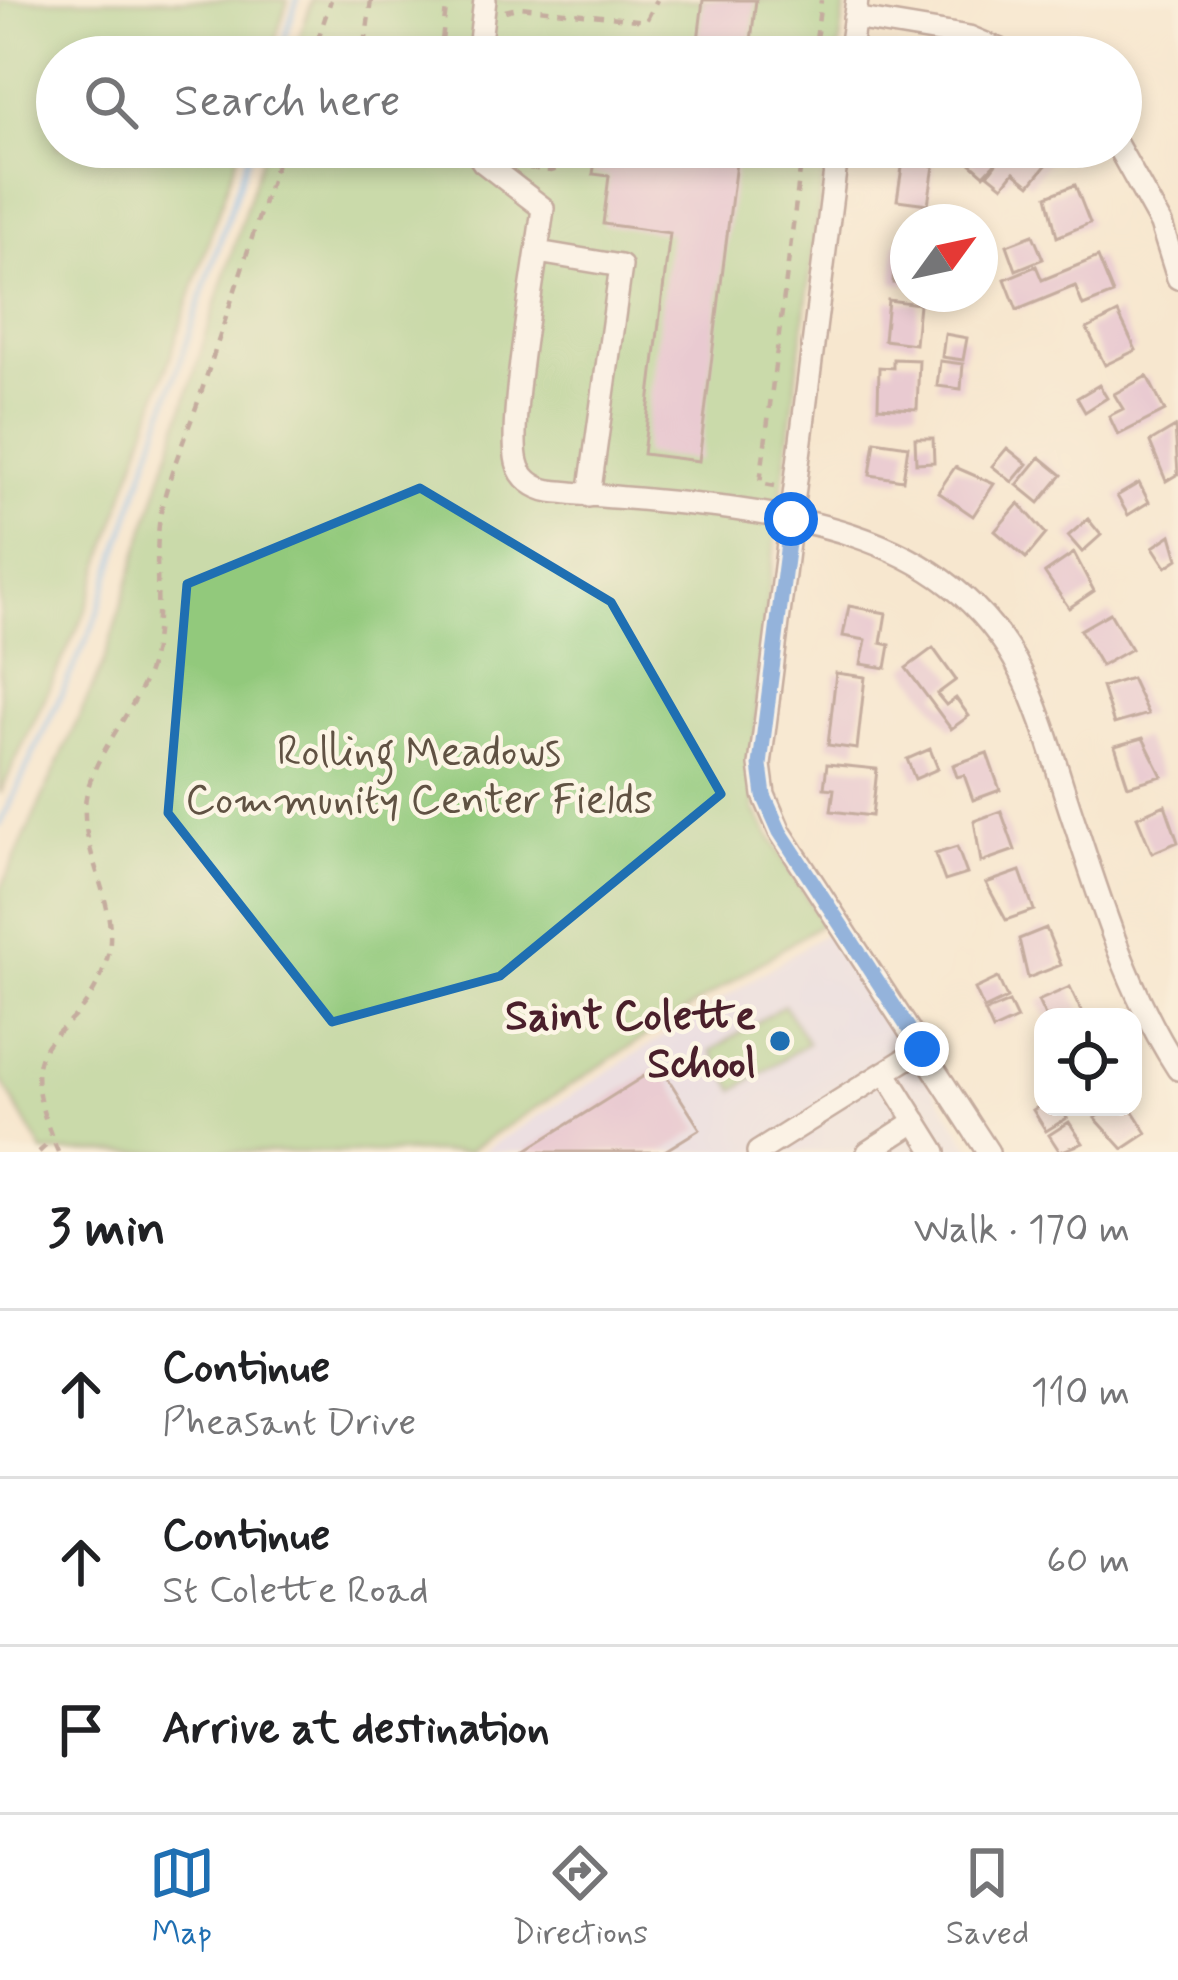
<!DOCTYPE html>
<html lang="en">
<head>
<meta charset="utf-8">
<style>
  :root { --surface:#fff; --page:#f2f2f2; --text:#202124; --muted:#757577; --line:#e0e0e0; --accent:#1f6fb2 }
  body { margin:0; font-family:Mynerve,sans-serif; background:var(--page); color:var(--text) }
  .controls { position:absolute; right:36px; bottom:36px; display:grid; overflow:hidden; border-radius:24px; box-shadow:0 6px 18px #0003 }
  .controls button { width:108px; height:108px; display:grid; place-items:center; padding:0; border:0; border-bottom:3px solid var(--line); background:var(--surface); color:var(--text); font:60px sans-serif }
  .compass { position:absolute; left:890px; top:204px; width:108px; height:108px; border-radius:50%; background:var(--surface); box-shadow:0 6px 18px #0003; rotate:57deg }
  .stop { position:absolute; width:36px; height:36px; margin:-27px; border:9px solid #1a73e8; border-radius:50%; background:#fff }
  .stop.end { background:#1a73e8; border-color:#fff; box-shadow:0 3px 12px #0008 }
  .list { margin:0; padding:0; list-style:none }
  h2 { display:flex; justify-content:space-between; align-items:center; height:156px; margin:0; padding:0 48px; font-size:51px }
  h2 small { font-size:39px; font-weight:400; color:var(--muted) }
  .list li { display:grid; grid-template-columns:78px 1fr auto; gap:36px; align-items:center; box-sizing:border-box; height:168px; padding:0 48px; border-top:3px solid var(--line) }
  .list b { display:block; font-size:45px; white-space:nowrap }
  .list p { margin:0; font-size:39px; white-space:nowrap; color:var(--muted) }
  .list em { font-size:39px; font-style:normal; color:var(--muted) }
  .icon { flex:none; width:66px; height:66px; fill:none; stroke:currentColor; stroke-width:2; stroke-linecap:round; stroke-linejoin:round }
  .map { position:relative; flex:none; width:1178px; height:1152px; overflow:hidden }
  .search { position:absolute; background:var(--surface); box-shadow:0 6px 18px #0003; left:36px; right:36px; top:36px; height:132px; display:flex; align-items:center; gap:30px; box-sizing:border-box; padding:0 42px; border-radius:66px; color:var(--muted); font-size:45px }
  .sheet { height:660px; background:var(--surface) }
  nav { display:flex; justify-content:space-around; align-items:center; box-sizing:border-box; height:168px; border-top:3px solid var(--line); background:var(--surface); font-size:33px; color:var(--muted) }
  nav a { display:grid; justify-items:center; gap:6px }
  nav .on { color:var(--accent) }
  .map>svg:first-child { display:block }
</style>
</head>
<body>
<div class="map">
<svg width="1178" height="1152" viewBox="0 0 1178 1152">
  <rect width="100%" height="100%" fill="#fcf5e5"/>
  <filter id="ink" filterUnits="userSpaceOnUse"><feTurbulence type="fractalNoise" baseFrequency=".00833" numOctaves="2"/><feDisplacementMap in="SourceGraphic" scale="24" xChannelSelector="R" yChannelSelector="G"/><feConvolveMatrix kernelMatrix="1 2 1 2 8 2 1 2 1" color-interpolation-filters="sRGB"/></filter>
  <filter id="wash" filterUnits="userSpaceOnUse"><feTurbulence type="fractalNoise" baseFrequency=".004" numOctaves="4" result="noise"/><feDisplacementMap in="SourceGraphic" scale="48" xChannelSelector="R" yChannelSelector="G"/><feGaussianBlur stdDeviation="2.7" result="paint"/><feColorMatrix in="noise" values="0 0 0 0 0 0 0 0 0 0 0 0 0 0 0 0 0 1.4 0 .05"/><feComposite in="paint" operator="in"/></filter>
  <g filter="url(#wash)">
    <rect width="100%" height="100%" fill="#f7e7cf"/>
    <path fill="#ddd5f6" d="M832 929 974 1152H481Z"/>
    <path fill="#92c97c" stroke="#6e7454" stroke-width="3" d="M0 0H288L270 57H57V147H240L86 610 0 794Z
      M312 0H846L838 57H293Z
      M265 147H827L758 672 754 809 822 923 467 1152H43L0 1078V891L103 664Z
      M784 1005 808 1043 735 1090 711 1051Z"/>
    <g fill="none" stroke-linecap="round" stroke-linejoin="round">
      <path stroke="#80baf1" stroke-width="6" d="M279 57 297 0
        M0 825 93 626 251 147"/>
    </g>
    <g id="blocks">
      <path fill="#d8a7d3" d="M703 0H756L749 57H696Z
        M527 42 619 54V57H525Z
        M597 147H738L699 461 643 454 670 233 603 224 609 176 593 174Z
        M980 147H996L1004 154 1010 147H1029L1048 163 1030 185 1014 172 1003 186 988 174 1000 158 984 175 968 161Z
        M903 161 934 166 928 204 897 200Z
        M1075 185 1090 223 1057 237 1047 196Z
        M942 206 971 209 970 222H941Z
        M1033 235 1043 259 1016 270 1007 245Z
        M895 242 908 243V284L893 283Z
        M1098 257 1113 294 1083 306 1075 286 1017 310 1005 279 1036 266 1042 280Z
        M888 300 919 304 915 344 884 340Z
        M1118 313 1136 350 1105 365 1087 329Z
        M945 334 967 338 963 360 942 357Z
        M893 359 919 360 917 409 878 407 879 367 893 368Z
        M940 361 963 364 961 389 937 386Z
        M1147 376 1165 411 1118 435 1109 416 1123 409 1114 394Z
        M1099 385 1107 398 1085 412 1077 398Z
        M1175 427 1178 474 1166 481 1150 442Z
        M915 438H933L934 462 916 463Z
        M875 441 908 446 903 480 870 475Z
        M1007 448 1027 464 1012 482 992 466Z
        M1040 457 1062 475 1039 503 1017 485Z
        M955 467 994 484 973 516 938 492Z
        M1139 483 1149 502 1128 515 1117 496Z
        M1019 503 1046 534 1026 558 995 531Z
        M1088 519 1101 535 1082 552 1068 536Z
        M1171 535 1178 559 1166 567 1153 547Z
        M1074 553 1094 591 1069 608 1045 573Z
        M849 606 886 613 881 643 890 645 886 668 861 664 866 640 843 636Z
        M1110 613 1131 649 1101 666 1080 630Z
        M933 648 956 680 937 694 946 705 956 698 969 716 951 729 906 668Z
        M836 673 865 677 857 749 828 745Z
        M1131 678 1148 714 1114 724 1102 687Z
        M1143 738 1162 776 1128 786 1115 746Z
        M930 749 938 769 915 779 907 759Z
        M987 753 1000 790 973 800 964 775 957 777 953 765Z
        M827 764 877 769 872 816 831 811 834 789 824 788Z
        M1165 805 1178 842 1152 853 1137 817Z
        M1001 811 1015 850 981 862 974 821Z
        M957 847 967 874 945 881 935 854Z
        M1020 871 1034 910 1006 920 986 883Z
        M1046 928 1061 965 1028 978 1019 939Z
        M998 978 1007 998 984 1009 975 989Z
        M1070 987 1084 1017 1045 1016 1038 1001Z
        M1009 1002 1017 1019 993 1030 985 1012Z
        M660 1066 700 1129 663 1152H523Z
        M1043 1104 1061 1107 1067 1118 1046 1131 1033 1110Z
        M1112 1107H1130L1147 1133 1123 1149 1095 1118Z
        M1069 1122 1083 1143 1060 1152 1049 1135Z"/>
    </g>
  </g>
  <g filter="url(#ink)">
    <use href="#blocks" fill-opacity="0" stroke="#876564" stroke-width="3"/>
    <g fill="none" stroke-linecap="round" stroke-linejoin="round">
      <defs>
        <path id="minor" d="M854 18 969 37 1017 57
          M478 57 485 0
          M849 57 857 0
          M473 147 483 162 543 208C537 260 507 421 517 462 521 479 535 488 550 491 712 509 937 501 1021 672 1045 720 1058 776 1076 827 1104 911 1129 994 1178 1069
          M838 147 760 765 764 795 780 832 988 1152
          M1118 147 1161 224 1178 278
          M538 252 621 266 589 496
          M885 1072 935 1152
          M758 1152 922 1049
          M868 1152 916 1121"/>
      </defs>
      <use href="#minor" stroke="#876564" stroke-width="26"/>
      <path stroke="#876564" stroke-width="4.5" stroke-dasharray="9 9" stroke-linecap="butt" d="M371 0 364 53 389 57
        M505 11 521 7 646 21 657 0
        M312 57 331 0
        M440 57 447 0
        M814 57 821 0
        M529 168 551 171 570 165 575 147
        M775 486 760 483 803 147
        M39 1152 51 1141
        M58 1152C0 1016 79 1056 107 959 123 903 72 845 88 788 100 745 136 710 150 666 165 614 150 555 163 502 172 467 187 433 199 399 227 315 254 231 282 147"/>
      <use href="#minor" stroke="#fff" stroke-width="21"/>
    </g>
  </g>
  <g fill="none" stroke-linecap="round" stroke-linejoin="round" filter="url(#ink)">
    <path stroke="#1a73e8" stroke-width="15" d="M791 519 760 765 764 796 780 832 922 1049"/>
  </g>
  <path d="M0 0H1178V1152H0ZM420 488 611 602 721 794 500 976 332 1022 168 813 187 584Z" fill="#f7e7cf" fill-opacity=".55" fill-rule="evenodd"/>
  <path fill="none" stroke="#1f6fb2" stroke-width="9" stroke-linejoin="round" d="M420 488 611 602 721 794 500 976 332 1022 168 813 187 584Z"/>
  <circle fill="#1f6fb2" stroke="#fcf5e5" stroke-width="4.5" cx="780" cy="1041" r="12"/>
  <g text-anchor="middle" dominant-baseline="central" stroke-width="9" stroke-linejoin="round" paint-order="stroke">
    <g font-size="42" fill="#605243" stroke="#fcf5e5">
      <text x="419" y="753">Rolling Meadows<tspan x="419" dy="48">Community Center Fields</tspan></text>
    </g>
    <g font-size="42" font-weight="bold" fill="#4a1f2b" stroke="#fcf5e5" text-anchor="end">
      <text x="756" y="1017">Saint Colette<tspan x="756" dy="48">School</tspan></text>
    </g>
  </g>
</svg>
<div class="controls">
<button><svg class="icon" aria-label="locate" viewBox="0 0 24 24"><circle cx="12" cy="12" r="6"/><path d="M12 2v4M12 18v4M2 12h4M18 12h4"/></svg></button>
</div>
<svg class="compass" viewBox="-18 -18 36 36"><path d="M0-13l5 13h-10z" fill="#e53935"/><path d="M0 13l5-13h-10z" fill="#757577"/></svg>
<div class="stop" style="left:791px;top:519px"></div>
<div class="stop end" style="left:922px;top:1049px"></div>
<div class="search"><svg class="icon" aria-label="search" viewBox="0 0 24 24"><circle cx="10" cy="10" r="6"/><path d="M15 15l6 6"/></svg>Search here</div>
</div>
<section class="sheet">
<h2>3 min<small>Walk · 170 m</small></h2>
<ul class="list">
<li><svg class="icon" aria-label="ahead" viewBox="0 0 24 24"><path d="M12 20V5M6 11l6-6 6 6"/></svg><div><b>Continue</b><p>Pheasant Drive</p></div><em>110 m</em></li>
<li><svg class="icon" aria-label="ahead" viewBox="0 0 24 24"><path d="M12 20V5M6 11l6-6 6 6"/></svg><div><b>Continue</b><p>St Colette Road</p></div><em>60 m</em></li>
<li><svg class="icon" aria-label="arrive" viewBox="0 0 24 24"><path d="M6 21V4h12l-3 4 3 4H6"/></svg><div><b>Arrive at destination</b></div></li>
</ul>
</section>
<nav>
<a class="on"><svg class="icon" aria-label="map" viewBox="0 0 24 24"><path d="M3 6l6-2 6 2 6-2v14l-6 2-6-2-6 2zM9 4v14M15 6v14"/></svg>Map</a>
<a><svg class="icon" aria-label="directions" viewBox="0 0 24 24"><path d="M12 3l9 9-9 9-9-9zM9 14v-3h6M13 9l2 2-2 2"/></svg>Directions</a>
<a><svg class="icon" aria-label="saved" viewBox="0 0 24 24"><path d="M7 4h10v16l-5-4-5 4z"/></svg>Saved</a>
</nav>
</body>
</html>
